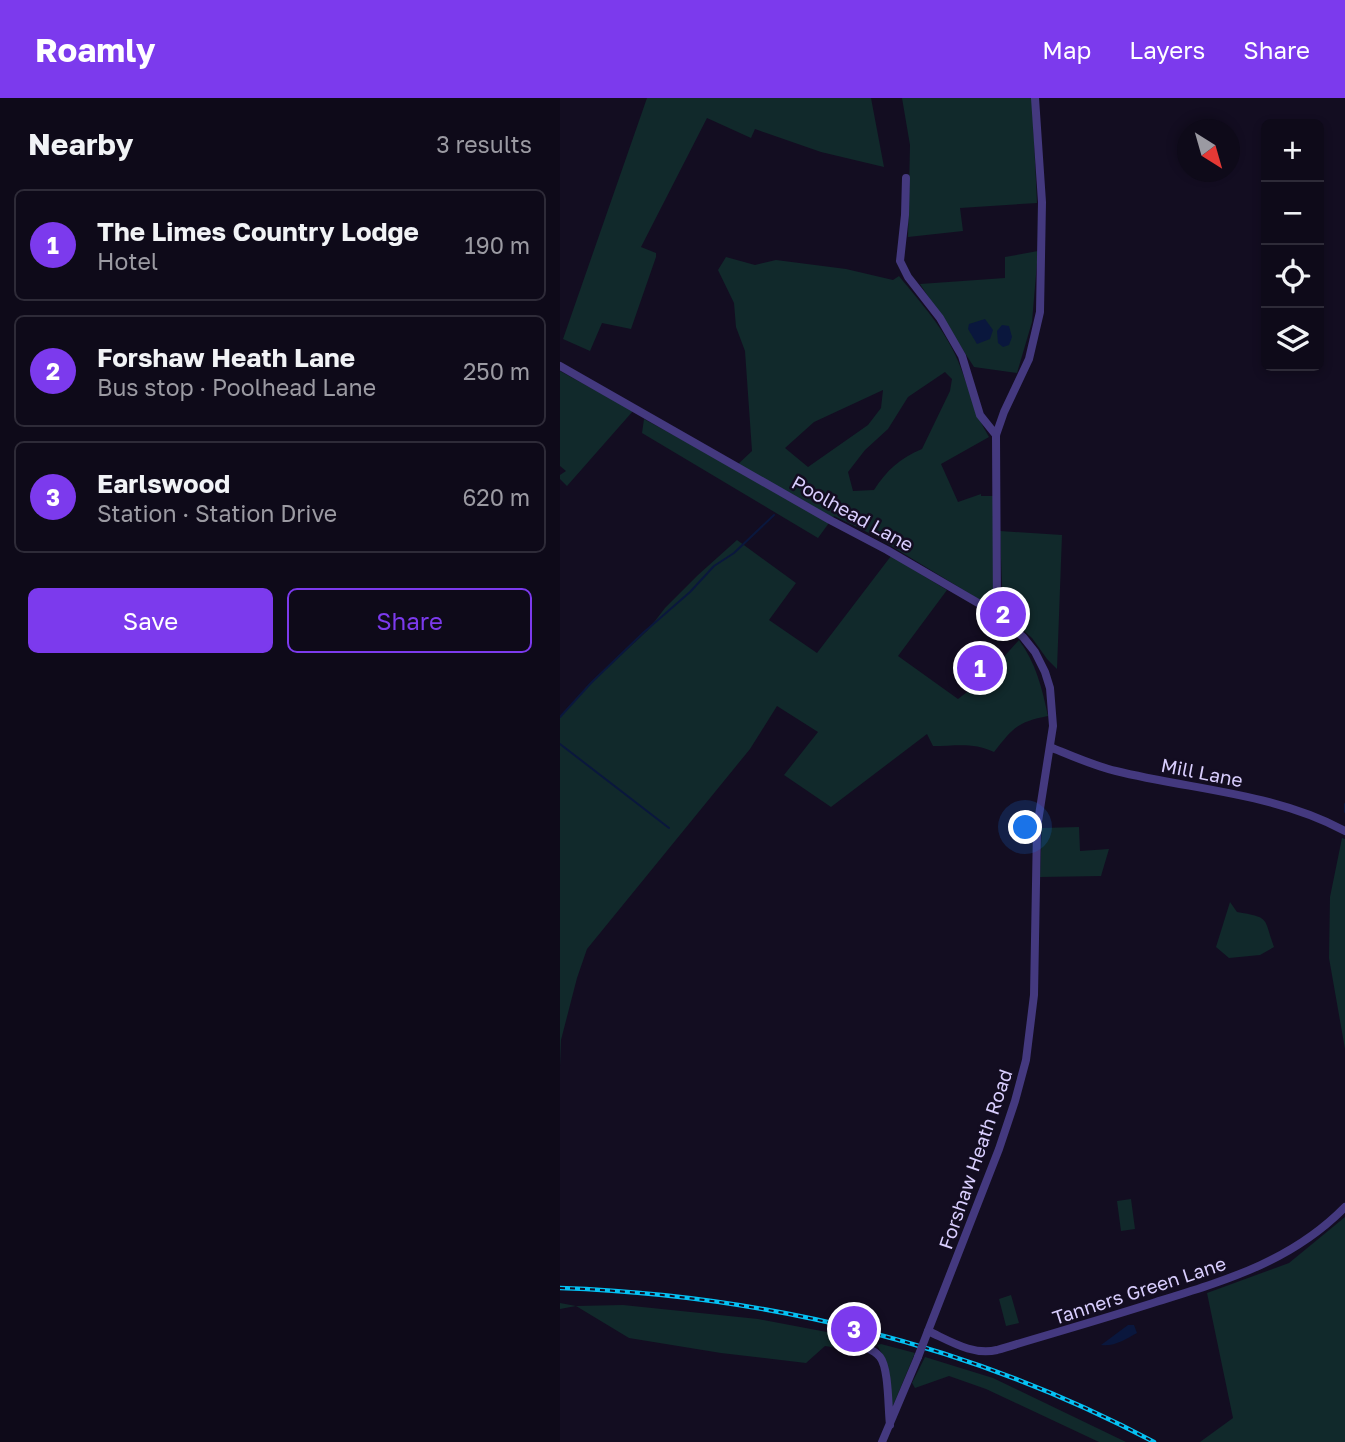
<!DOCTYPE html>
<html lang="en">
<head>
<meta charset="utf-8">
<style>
  :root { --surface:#0e0a19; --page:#171322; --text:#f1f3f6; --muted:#9b9aa2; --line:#2e2b38; --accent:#7c3aed }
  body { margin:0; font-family:"Golos Text",sans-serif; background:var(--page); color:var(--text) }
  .controls { position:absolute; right:21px; top:21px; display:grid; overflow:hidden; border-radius:10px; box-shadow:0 4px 10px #0003 }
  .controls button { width:63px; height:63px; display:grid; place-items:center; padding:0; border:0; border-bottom:2px solid var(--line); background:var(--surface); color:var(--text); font:35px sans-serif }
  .compass { position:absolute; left:617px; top:21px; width:63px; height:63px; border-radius:50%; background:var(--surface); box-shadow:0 4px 10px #0003; rotate:143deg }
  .you { position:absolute; left:466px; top:730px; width:24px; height:24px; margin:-18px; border:5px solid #fff; border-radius:50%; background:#1a73e8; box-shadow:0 0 0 10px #1a73e833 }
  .badge { display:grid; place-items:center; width:46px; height:46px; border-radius:50%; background:var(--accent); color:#fff; font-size:23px; font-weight:700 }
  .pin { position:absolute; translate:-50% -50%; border:4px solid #fff; box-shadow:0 2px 7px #0006 }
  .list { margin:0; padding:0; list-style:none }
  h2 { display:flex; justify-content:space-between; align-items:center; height:91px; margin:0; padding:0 28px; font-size:30px }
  h2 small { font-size:23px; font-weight:400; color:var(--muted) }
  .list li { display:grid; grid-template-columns:46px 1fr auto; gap:21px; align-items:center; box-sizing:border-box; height:112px; margin:0 14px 14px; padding:0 14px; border:2px solid var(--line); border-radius:10px }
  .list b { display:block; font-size:26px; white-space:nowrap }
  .list p { margin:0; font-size:23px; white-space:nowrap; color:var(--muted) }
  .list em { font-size:23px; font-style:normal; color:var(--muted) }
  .actions { display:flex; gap:14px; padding:21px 28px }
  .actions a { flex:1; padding:16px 0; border:2px solid var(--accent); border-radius:10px; text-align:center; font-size:24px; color:var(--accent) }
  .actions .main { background:var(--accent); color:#fff }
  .icon { flex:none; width:38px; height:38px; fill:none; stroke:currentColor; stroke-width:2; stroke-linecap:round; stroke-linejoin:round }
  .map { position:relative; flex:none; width:785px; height:1344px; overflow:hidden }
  header { display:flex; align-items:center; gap:42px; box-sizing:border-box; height:98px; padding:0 35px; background:var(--accent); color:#fff }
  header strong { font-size:33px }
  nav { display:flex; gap:38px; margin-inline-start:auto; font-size:24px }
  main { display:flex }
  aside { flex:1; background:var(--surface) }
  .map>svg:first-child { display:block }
</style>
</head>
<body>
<header>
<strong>Roamly</strong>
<nav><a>Map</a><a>Layers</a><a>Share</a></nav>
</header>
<main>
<aside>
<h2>Nearby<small>3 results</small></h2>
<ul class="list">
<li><span class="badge">1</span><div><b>The Limes Country Lodge</b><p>Hotel</p></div><em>190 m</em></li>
<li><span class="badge">2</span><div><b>Forshaw Heath Lane</b><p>Bus stop · Poolhead Lane</p></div><em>250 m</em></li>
<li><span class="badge">3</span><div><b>Earlswood</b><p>Station · Station Drive</p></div><em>620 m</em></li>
</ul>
<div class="actions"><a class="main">Save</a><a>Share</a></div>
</aside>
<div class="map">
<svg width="785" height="1344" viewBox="0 0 785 1344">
  <rect width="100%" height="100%" fill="#130d21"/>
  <path fill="#11292b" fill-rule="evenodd" d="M87 0H311L324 69 261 54 195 31 191 40 147 20 81 149 96 155V159L71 231 42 225 30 253 3 241Z
    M342 0H472L477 105 400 110 403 133 348 139 350 47Z
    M478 153 472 224 457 275 414 269 360 186 445 180V159Z
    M166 159 195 167 216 162 286 171 333 182 339 178C360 204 385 231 398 263 409 289 413 313 429 339L381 366 398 404 421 396V398H433V494L420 502 313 437 274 418 258 440 82 335 84 321 174 370 192 353 185 253 176 229 174 205 158 172ZM385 274 392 281 390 293 362 351C340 360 327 372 314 392L293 393 288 374 305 352 328 331 348 299ZM323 292 321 310 308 327 248 369 225 350 254 324Z
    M0 273 73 313 7 388 0 381V377L6 373 0 368Z
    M440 433 502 437 497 571 487 561 472 540 443 514Z
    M177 442 236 485 209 522 257 555 331 458 387 492 338 558 398 601 424 581 459 542C476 565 482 590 488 618 457 624 453 630 434 654 414 644 395 648 373 648L367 636 271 709 224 677 258 634 217 608 190 651 27 851 17 880 1 942 0 968V619L31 585 88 532 105 510 138 477Z
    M519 729 520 753 549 751 541 778 480 779 482 730Z
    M782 740 785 741V951L769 860 770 799Z
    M670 804 677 814C711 820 703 819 714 849L700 857 669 860 656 849Z
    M571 1101 575 1131 561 1133 557 1103Z
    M785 1119V1344H640L673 1320 647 1195 729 1165Z
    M451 1197 459 1225 446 1228 439 1201Z
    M0 1205 16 1208 63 1207 198 1221 288 1238 284 1251 265 1248 246 1265 161 1255 69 1240 16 1208 0 1211Z
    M321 1246 355 1255 332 1310 327 1265 317 1247Z
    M365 1259 433 1280 566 1344H539L426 1291 389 1278 355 1290 352 1285Z"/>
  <path fill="#0a173d" d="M425 221 433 232 430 241 417 246 408 231 409 226Z
    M442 227 449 228 452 239 449 247 443 249 438 245 437 233Z
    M568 1227H574L577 1235C566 1241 554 1249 541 1247Z"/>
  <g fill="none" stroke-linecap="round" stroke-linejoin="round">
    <path stroke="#0a173d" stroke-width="2" d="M0 619 31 585 83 535 130 494 154 468 174 455 214 417
      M0 646 109 730
      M785 706V714"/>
    <path stroke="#44397f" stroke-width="8" d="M346 80 345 117 340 163 348 179 380 220 402 258 420 317 436 337
      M0 268 270 422 327 452 437 516 463 539 475 554 485 574 490 590 493 628 477 730 474 897 466 962 455 1003 439 1051 368 1233C390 1243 413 1258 437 1252 490 1236 543 1221 596 1204 667 1182 732 1163 785 1109
      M437 516 436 337 444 314 469 261 480 214 482 104 475 0
      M490 649C512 658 534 668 556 673 633 692 715 695 785 733
      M288 1246C299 1248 312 1249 320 1259 329 1270 328 1311 330 1327
      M322 1344 358 1259"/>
    <defs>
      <path id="rail" d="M0 1190C206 1197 412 1247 594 1344"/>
    </defs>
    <use href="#rail" stroke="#05c1f3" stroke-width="4.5"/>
    <use href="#rail" stroke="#130d21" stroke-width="2" stroke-dasharray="5" stroke-linecap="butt"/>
    <path stroke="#44397f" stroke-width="8" d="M358 1259 368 1233"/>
  </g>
  <g text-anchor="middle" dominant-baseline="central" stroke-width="5" stroke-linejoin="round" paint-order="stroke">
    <g font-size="19" fill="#d9cefe" stroke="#130d21">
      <text transform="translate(293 415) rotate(29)">Poolhead Lane</text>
      <text transform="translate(642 674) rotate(11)">Mill Lane</text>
      <text transform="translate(415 1061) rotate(-71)">Forshaw Heath Road</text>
      <text transform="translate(579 1192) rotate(-18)">Tanners Green Lane</text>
    </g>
  </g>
</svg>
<div class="controls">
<button>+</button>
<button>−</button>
<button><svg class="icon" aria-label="locate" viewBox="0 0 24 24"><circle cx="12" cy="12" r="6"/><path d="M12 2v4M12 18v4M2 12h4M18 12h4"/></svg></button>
<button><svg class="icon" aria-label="layers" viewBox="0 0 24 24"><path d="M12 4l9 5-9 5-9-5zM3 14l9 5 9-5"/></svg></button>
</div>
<svg class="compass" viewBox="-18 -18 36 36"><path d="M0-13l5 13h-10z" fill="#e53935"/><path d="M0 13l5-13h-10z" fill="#9b9aa2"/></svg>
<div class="you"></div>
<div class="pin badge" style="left:420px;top:570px">1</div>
<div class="pin badge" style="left:443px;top:516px">2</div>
<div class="pin badge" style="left:294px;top:1231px">3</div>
</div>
</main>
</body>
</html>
